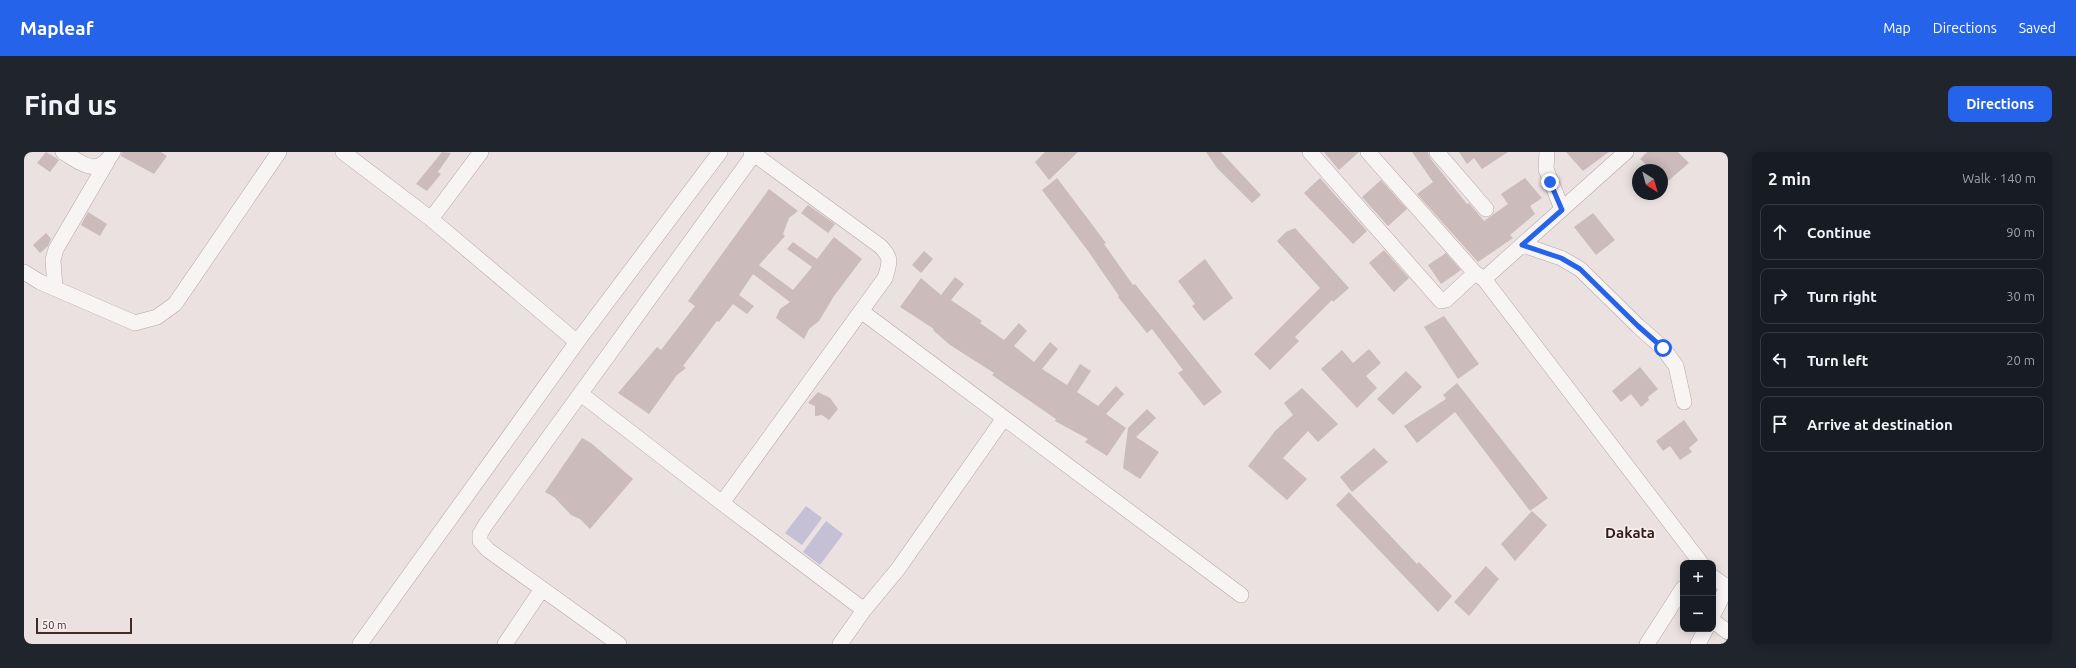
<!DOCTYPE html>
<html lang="en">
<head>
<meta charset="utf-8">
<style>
  :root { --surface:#171b24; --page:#20242c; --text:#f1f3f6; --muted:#9ea1a6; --line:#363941; --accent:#2563eb }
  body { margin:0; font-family:Ubuntu,sans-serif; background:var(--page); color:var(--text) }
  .controls { position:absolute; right:12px; bottom:12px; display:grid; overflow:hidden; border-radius:8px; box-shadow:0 2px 10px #0003 }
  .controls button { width:36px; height:36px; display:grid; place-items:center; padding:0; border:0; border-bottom:1px solid var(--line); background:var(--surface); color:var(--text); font:20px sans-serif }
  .compass { position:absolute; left:1608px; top:12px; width:36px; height:36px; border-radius:50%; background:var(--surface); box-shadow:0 2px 10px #0003; rotate:143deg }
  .scale { position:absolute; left:12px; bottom:10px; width:96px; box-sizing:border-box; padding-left:4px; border:2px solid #432a27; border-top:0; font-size:11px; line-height:14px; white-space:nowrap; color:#432a27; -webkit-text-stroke:3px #f7f0f0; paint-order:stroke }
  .stop { position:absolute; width:12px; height:12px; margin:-9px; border:3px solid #2563eb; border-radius:50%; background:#fff }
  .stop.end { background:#2563eb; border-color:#fff; box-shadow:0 1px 4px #0008 }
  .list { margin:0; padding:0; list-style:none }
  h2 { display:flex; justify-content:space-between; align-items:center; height:52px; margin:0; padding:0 16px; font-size:17px }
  h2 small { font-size:13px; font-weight:400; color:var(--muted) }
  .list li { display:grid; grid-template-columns:26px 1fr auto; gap:12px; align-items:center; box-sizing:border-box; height:56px; margin:0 8px 8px; padding:0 8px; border:1px solid var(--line); border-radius:8px }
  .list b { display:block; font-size:15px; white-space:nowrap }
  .list em { font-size:13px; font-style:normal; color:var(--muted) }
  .icon { flex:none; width:22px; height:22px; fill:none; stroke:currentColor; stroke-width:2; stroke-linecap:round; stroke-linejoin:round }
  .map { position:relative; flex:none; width:1704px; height:492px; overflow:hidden; border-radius:8px }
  header { display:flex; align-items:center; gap:24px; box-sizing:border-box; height:56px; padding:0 20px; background:var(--accent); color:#fff }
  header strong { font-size:19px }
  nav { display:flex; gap:22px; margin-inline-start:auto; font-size:14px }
  .intro { display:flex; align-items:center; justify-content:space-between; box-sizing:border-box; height:96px; padding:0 24px }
  h1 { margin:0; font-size:28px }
  .button { padding:10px 18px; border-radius:8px; background:var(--accent); color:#fff; font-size:14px; font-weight:700 }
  main { display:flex; gap:24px; padding:0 24px }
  aside { flex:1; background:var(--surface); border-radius:8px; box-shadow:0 2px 10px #0003 }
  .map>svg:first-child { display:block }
</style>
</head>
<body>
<header>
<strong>Mapleaf</strong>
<nav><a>Map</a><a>Directions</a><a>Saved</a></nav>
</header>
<div class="intro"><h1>Find us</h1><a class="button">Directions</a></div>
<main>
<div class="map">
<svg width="1704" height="492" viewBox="0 0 1704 492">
  <rect width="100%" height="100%" fill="#eae1e0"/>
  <path fill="#c5c0d5" d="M782 354 798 366 778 393 761 381Z
    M802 369 819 382 796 413 779 400Z"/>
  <path fill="#cbbbba" d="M22 0 35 8 26 20 13 11Z
    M98 0H137L143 4 130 22 97 4Z
    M418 0 427 1 414 20 417 22 403 39 392 32Z
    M1021 0H1054L1025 28 1011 10Z
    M1182 0H1197L1237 43 1228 51 1193 16Z
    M1300 0H1335L1315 18Z
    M1388 0H1404L1406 6 1443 52 1445 51 1460 69 1484 52 1477 42 1501 26 1518 46 1506 54 1511 62 1486 83 1489 86 1454 110 1393 42 1409 30Z
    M1435 0H1484L1458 17 1450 6 1443 12Z
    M1542 0H1585L1559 19Z
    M1623 0H1654L1665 11 1643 30 1638 26V18H1629L1616 7Z
    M1033 26 1082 91 1080 92 1109 133 1111 132 1198 240 1180 254 1154 221 1159 218 1128 177 1123 181 1094 145 1095 144 1064 99 1018 38Z
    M1296 26 1343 79 1329 92 1280 41Z
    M1357 28 1383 57 1364 74 1338 45Z
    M745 37 774 59 765 66 759 82 761 84 735 113 769 138 788 115 763 97 769 90 793 107 810 85 838 107 810 144 795 169 785 177 780 187 752 166 756 157 766 150 729 122 715 143 730 154 723 162 709 152 695 170 693 169 659 214 662 216 653 223 625 262 594 241 633 195 637 198 671 154 664 149Z
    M784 53 811 72 804 81 777 61Z
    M64 60 83 72 76 84 57 73Z
    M1569 61 1591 88 1572 103 1550 75Z
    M1271 76 1325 136 1309 150 1308 148 1271 185 1275 189 1246 218 1230 202 1296 136 1253 89 1262 80Z
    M22 81 27 87 24 94 16 101 9 93Z
    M1360 98 1385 126 1370 140 1345 111Z
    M900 99 909 107 897 121 888 113Z
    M1422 101 1437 118 1417 132 1404 113Z
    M1181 107 1209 146 1180 169 1168 154 1171 152 1154 129Z
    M931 125 940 132 927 148 958 169 956 171 980 188 995 171 1003 179 990 194 1010 210 1026 190 1034 197 1018 217 1043 233 1056 212 1067 219 1053 240 1074 254 1092 234 1100 242 1082 262 1102 276 1083 304 1061 290 1064 287 1031 269 1032 267 968 223 970 221 926 193 909 178 910 177 876 155 897 126 917 143Z
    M1420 164 1455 212 1434 227 1400 175Z
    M1345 197 1357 211 1342 224 1353 236 1333 256 1297 217 1318 198 1329 211Z
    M1616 215 1634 237 1624 245 1625 248 1617 255 1607 242 1597 250 1588 239Z
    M1382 219 1398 235 1369 263 1353 247Z
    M1433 231 1524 346 1506 359 1431 260 1393 291 1380 274 1422 247 1419 243Z
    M1278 236 1314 272 1294 290 1284 279 1259 306 1283 327 1263 348 1224 314 1252 278 1269 263 1260 251Z
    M794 240 806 246 814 257 805 268 798 263 791 264V254L784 251Z
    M1123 257 1132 266 1112 285 1135 300 1116 327 1099 316 1104 276Z
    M1660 268 1674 288 1665 296 1668 300 1656 308 1646 294 1639 299 1632 289Z
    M558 286 567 291 609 327 566 377 556 367 547 363 530 345 521 340Z
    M1350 296 1364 310 1328 340 1316 325Z
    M1325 340 1393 412 1395 410 1428 444 1414 460 1312 353Z
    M1508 359 1523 373 1491 409 1477 392Z
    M1462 414 1475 427 1445 464 1430 450Z"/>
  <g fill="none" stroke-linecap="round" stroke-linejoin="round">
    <defs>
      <path id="minor" d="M39 0C59 12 74 26 89 0
        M319 0 407 67 553 190
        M1286 0 1417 149 1422 148 1451 121
        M1344 0 1451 121 1460 127 1677 411
        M1413 0 1462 57
        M1523 0 1522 17 1538 57
        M407 67 457 0
        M1499 93 1537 106 1556 117 1614 174 1639 196 1652 214 1660 250
        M0 120 16 130 111 171 133 165 151 152 255 0
        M1460 127 1602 0
        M31 136 29 108 32 97 83 10
        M837 159 1217 443
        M557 242 698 351 840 458
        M698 351 861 126C866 110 868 106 856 94L727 0
        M1689 425 1703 435
        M1689 463 1704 433
        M1689 469 1704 480
        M336 492 553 190 696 0
        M481 492 518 437
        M595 492 464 398 456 389V382L462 372 730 2
        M816 492 840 458 874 417 980 266
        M1623 492 1659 436
        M1674 492 1682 477"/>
    </defs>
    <use href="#minor" stroke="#b5a6a5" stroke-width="16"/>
    <use href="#minor" stroke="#f8f4f3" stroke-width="15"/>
  </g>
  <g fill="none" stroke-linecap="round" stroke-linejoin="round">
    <path stroke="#2563eb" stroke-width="5" d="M1526 30 1538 58 1498 93 1537 106 1556 117 1614 174 1639 196"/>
  </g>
  <g text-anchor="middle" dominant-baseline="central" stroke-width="3" stroke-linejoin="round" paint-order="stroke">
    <g font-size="15" font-weight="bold" fill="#341d19" stroke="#f7f0f0">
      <text x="1606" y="380">Dakata</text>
    </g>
  </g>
</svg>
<div class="controls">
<button>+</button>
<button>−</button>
</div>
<svg class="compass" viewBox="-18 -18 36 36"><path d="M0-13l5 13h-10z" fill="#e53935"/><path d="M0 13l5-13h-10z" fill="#9ea1a6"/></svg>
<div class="scale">50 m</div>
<div class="stop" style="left:1639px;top:196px"></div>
<div class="stop end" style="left:1526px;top:30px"></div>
</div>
<aside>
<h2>2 min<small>Walk · 140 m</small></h2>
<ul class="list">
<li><svg class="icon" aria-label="ahead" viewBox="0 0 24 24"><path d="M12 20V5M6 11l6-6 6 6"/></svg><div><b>Continue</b></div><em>90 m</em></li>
<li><svg class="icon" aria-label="right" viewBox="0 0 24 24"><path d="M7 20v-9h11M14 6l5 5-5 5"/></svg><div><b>Turn right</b></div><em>30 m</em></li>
<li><svg class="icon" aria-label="left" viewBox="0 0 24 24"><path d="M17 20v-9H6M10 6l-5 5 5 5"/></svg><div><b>Turn left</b></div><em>20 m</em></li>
<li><svg class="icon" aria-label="arrive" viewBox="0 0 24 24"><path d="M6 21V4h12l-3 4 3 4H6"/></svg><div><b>Arrive at destination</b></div></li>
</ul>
</aside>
</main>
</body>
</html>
